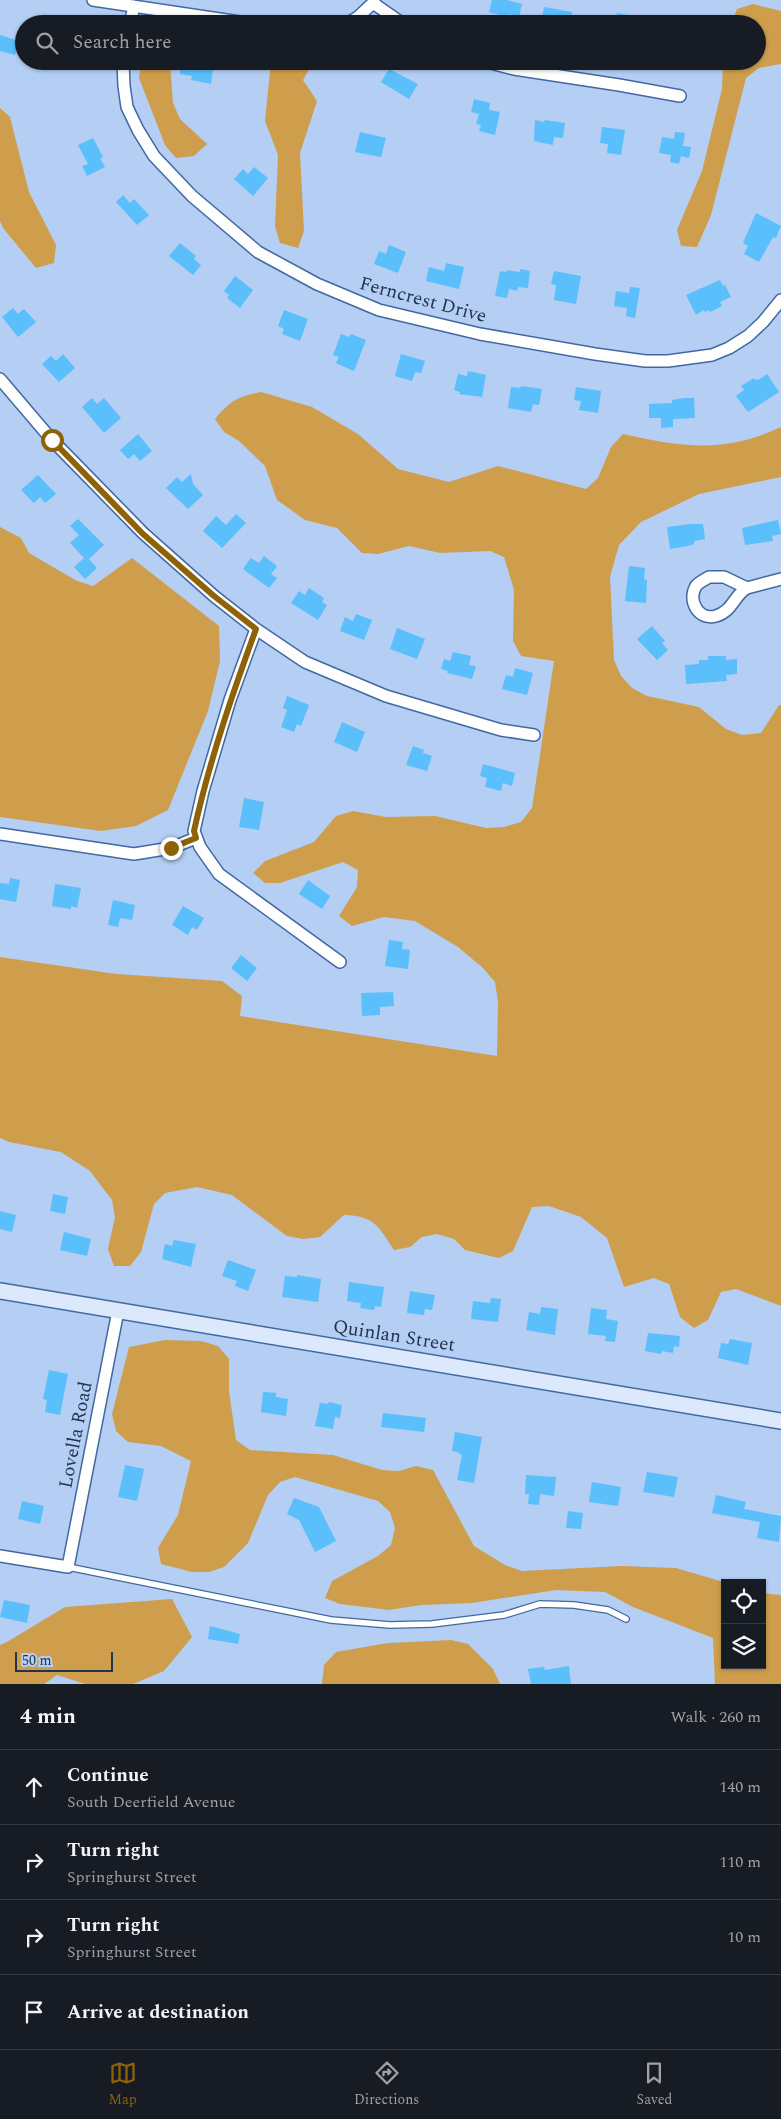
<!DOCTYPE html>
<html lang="en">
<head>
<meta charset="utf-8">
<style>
  :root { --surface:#171b24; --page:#242831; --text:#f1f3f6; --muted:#9ea1a6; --line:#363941; --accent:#8e6208 }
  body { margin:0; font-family:Spectral,serif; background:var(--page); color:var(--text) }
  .controls { position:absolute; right:15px; bottom:15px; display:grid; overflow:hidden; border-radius:0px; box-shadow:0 1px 4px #0004 }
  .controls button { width:45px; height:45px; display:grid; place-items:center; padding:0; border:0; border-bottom:1px solid var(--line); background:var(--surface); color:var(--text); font:25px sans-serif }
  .scale { position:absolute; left:15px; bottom:12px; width:98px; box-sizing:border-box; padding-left:5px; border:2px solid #22334c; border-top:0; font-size:14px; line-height:18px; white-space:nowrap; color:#22334c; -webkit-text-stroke:4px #b4cef4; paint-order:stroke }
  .stop { position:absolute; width:15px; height:15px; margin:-11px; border:4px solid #8e6208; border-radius:50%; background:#fff }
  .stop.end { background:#8e6208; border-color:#fff; box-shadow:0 1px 5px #0008 }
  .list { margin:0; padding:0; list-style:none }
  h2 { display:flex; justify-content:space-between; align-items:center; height:65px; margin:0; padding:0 20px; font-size:21px }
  h2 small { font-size:16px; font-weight:400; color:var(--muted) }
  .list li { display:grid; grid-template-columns:32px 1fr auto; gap:15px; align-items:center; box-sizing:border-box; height:75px; padding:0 20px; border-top:1px solid var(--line) }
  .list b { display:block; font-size:19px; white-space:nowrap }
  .list p { margin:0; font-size:16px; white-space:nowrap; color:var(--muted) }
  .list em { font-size:16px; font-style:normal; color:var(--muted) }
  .icon { flex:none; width:28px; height:28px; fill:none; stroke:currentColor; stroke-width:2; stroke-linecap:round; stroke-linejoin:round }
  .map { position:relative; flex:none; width:781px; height:1684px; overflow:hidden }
  .search { position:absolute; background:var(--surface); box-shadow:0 1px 4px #0004; left:15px; right:15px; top:15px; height:55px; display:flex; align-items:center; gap:12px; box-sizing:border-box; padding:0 18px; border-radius:28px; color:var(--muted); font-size:19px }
  .sheet { height:365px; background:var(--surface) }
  nav { display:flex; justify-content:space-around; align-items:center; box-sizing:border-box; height:70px; border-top:1px solid var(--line); background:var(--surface); font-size:14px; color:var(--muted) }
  nav a { display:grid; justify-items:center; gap:2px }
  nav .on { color:var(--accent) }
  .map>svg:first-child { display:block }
</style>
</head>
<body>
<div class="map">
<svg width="781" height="1684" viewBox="0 0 781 1684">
  <rect width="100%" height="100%" fill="#b4cef4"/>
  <path fill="#ce9e4d" d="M753 4 781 11V64L759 68 746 78 711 215 697 247 681 246 677 230 702 171 722 89 723 61H757V24H731L737 9Z
    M142 61H170L173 103 180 119 207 144 194 156 176 158 165 145 139 78Z
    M271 61H314L303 80 317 101 300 153 304 231 298 248 280 243 275 226 278 155 265 121Z
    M0 108 10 117 29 192 56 245 54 263 36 268 3 228 0 221Z
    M261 392 312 407 358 434 398 469 449 482 498 466 586 489 598 478 611 447 623 434C681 447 725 454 781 427V477L699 494 641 522 619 545 610 577 614 660 621 676 632 688 647 696 699 707 726 729 742 735 761 733 779 705H781V1306L736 1289 721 1292 708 1320 694 1328 680 1317 669 1284 654 1278 624 1287 607 1238 581 1217 549 1206 532 1207 513 1251 499 1258 465 1250 454 1239 437 1234 422 1237 410 1247 394 1250C378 1226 375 1216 344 1215L320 1237 303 1239 287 1236 232 1195 197 1187 165 1193 154 1204 141 1252 130 1266H114L108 1249 115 1217 112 1200 90 1171 61 1152 9 1142 0 1138V957L116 974 222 981 242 996 240 1016 497 1056 498 1002 495 982 483 968 458 947 415 921 384 917 352 926 339 916 357 887 358 870 343 862 280 883H265L253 873 265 861 314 842 336 816 353 811 386 817 435 816 486 828 504 827 521 822 532 808 554 661 521 656 513 641 514 590 504 557 490 551 440 553 409 546 378 554 362 553 337 528 305 520 277 500 265 466 239 441 224 432 215 419C230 401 238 396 261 392Z
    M0 527 21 538 29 553 77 581 93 586 132 558 219 626 220 661 208 711 168 810 136 826 101 831 0 817Z
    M165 1340 201 1341 218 1346 229 1359V1391L236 1440 250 1450 333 1455 382 1470 399 1471 416 1466 433 1470 474 1546 505 1565 522 1571 622 1566 676 1568 727 1583H725V1665H762V1593L781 1595V1684H715L713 1638 633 1607 605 1592 556 1590 472 1603 421 1605 389 1610 340 1604 325 1598 332 1581 378 1556 391 1545 395 1528 390 1512 378 1501 295 1477 280 1482 268 1495 248 1543 224 1567 209 1572H192L161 1564 158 1548 178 1515 191 1461 161 1446 128 1442 116 1431 112 1414 129 1347Z
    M172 1599 192 1637 164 1671 133 1684H85L57 1675 44 1684H0V1645L7 1642 65 1607Z
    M451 1640 468 1644 493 1669 500 1684H322L324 1665 336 1652 388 1643Z"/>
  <path fill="#5abffb" d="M492 0H507L522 4 519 17 510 14 509 18 489 12Z
    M544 7 572 12 570 24H549L550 18 542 17Z
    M617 13 648 18V24H615Z
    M0 35 19 41 15 55 0 51Z
    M181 64 213 69 211 84 191 80 192 76 180 74Z
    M389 69 418 84 409 99 381 82Z
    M474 99 490 103 489 110 500 112 495 135 479 131 481 125 476 124 479 114 471 112Z
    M535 120 544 122 545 120 565 123 563 138 554 137 553 145 534 141Z
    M602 127 625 130 621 155 607 153 608 144 600 143Z
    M360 132 386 138 381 157 355 152Z
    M675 132 685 133 683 146 691 147 689 158 681 156 679 164 670 162 671 155 659 153 662 137 674 139Z
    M93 138 103 157 100 158 105 167 87 176 82 166 88 164 78 145Z
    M254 167 268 178 253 196 234 179 243 169 248 174Z
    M123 195 130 203 134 199 149 215 137 225 116 202Z
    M756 213 781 226 776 238 773 237 759 262 744 254 748 246 743 243Z
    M180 243 196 256 194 259 201 265 193 275 169 256Z
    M389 245 406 252 398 273 374 264 379 251 386 254Z
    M446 263 464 267 459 289 426 281 429 267 444 271Z
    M520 269 530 271 528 288 518 287 517 291 509 289 507 298 495 296 500 271 507 272V270L520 272Z
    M554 271 581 276 576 304 554 300 556 285 551 284Z
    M235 276 253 290 240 308 227 298 229 295 224 291Z
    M720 280 723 286 725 285 731 297 720 302 722 306 710 312 709 310 705 312 704 310 696 315 686 295Z
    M630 287 640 288 635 318 626 316 627 308 614 306 616 291 629 293Z
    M13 308 18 314 24 309 36 322 18 337 2 317Z
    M284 310 308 319 300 341 282 334 284 329 278 326Z
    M341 334 349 337 351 334 366 340 354 371 336 363 339 357 333 355Z
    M63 354 75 368 59 382 42 364 51 356 56 361Z
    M401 354 425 361 421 373 415 372 412 381 395 376Z
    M468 371 486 375 482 397 459 394 460 392 454 390 458 374 467 376Z
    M767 374 779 392 748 412 736 396 744 390 741 386 754 378 755 380 760 379Z
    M521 386 542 389 539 405 533 404 531 412 508 408 511 387 520 388Z
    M576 387 601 391 598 413 579 410 581 401 574 400Z
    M92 398 97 404 104 398 121 418 104 433 82 407Z
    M684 398H694L695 418 673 419V427L661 428V418H649V404L672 403V400Z
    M138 434 152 451 140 461 134 454 128 459 120 450Z
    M191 474 193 484 203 495 188 509 166 488 177 477 182 482Z
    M38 475 56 494 45 503 40 497 34 503 21 490Z
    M236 514 246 523 222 548 203 531 216 516 226 525Z
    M78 519 104 545 89 559 97 568 85 579 74 567 84 558 70 543 79 535 70 526Z
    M778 520 781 534 772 536 773 541 745 545 742 528Z
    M690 524H703L705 539 694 541V544L688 546 670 549 667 527Z
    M264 556 277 566 271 574 277 578 269 588 243 569 251 558 259 563Z
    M629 566 645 568 644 579 647 580 646 603 625 601Z
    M309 588 324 598 322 602 327 605 318 620 291 603 299 591 305 595Z
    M356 614 372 620 364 640 340 631 345 617 353 621Z
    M652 626 665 641 662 643 668 650 657 660 637 639Z
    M397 628 425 639 417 659 390 649Z
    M453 652 471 656 469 665 476 666 472 679 447 673 448 671 441 669 444 659 450 661Z
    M708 656H726V660L737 659V674L726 675 727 681 686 684 685 665 699 664V660H708Z
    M515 668 533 673 527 695 502 689 506 675 513 677Z
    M287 696 309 705 301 726 297 724 294 732 281 727 287 710 283 708Z
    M342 722 365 732 357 752 334 742Z
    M413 746 424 750 423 753 432 756 427 771 406 765Z
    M483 764 515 773 512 786 503 783 501 791 485 787 487 778 480 776Z
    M244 798 264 802 259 830 239 827Z
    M10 878 20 880 16 902 0 899V883L9 884Z
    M308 880 330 896 322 909 299 894Z
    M55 884 81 888 77 908 71 906V909L52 906Z
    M113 900 135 905 132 920 120 918 118 927 108 925Z
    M183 906 204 918 197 930 192 927 188 935 172 925Z
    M389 940 403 942 402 949 410 950 408 969 385 966Z
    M241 955 257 968 247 981 231 968Z
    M393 992 394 1006 380 1007V1015L362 1016 361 993Z
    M53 1194 68 1197 65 1214 50 1211Z
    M0 1211 16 1215 12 1232 0 1229Z
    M64 1232 91 1239 87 1256 60 1250Z
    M174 1240 196 1244 191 1267 162 1259 165 1244 172 1246Z
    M228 1260 256 1270 248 1291 235 1286 237 1281 222 1276Z
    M297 1275 321 1279 318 1302 282 1297 285 1276 297 1277Z
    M349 1282 384 1287 381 1307 375 1306 374 1310 360 1308 361 1303 347 1301Z
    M410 1291 435 1295 432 1310 425 1309 424 1315 407 1313Z
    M491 1298 501 1299 498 1322 471 1319 473 1301 490 1303Z
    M541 1307 558 1309 555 1335 526 1330 529 1312 540 1314Z
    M591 1308 607 1310 606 1319 618 1321 615 1342 605 1341 606 1336 588 1334Z
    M648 1333 680 1336 679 1347 674 1346 673 1353 662 1351 661 1354 645 1351Z
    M730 1339 752 1343 748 1365 718 1358 721 1343 728 1344Z
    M49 1370 68 1374 60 1415 45 1412 47 1400 43 1399Z
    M263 1392 276 1393V1397L288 1399 286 1416 261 1412Z
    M329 1402 342 1405 340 1418 335 1417 333 1429 315 1426 320 1403 328 1404Z
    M383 1413 426 1418 424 1432 381 1427Z
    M455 1432 482 1437 474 1483 457 1480 462 1455H460V1453L452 1451Z
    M125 1465 144 1469 137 1501 118 1497Z
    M647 1472 678 1477 674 1497 643 1492Z
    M526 1475 556 1477 554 1496 540 1494 539 1505 528 1504 529 1494H525Z
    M592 1482 621 1487 618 1506 589 1502Z
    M716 1495 746 1502 744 1509 781 1516 779 1542 757 1538 760 1522 712 1513Z
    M294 1498 319 1507 336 1541 315 1552 299 1520 287 1514Z
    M22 1501 44 1506 40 1524 18 1519Z
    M568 1511 583 1513 581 1529 566 1528Z
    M4 1600 30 1605 27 1623 0 1617Z
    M210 1626 240 1634 238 1644 208 1639Z
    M569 1666 571 1684H531L528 1669 544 1667 545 1670Z"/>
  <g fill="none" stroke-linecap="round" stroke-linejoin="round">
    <defs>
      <path id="lane" d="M68 1567 331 1620 390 1625 432 1624 504 1615 540 1604 574 1605 608 1610 626 1619"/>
      <path id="street" d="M93 0 253 24
        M373 3 403 24
        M130 24 134 6
        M347 24 358 17 373 3 374 0
        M123 61 124 86 127 107 138 130 154 156 192 196 258 252 317 284 379 310 480 334 595 354 645 361H668L712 355 729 348 748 336 763 322 781 300
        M483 61 514 69 619 85 680 96
        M0 379 52 440 143 533 214 596 256 629 305 662 386 696 501 730 534 735
        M709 577H724L747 588C734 595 733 611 716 616 699 621 687 601 696 586 699 582 704 580 709 577Z
        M747 588 781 579
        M256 629 230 700 203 791 194 831 200 847 219 874 340 962
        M0 834 134 854 171 848 196 838
        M0 1556 68 1567 118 1311"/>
      <path id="secondary" d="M0 1291 781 1421"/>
    </defs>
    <use href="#lane" stroke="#4168a1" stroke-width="8"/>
    <use href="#street" stroke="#4168a1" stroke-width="14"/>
    <use href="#secondary" stroke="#4168a1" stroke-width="18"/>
    <use href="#lane" stroke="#fff" stroke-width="5.5"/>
    <use href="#street" stroke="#fff" stroke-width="11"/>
    <use href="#secondary" stroke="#dce9fd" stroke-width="15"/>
  </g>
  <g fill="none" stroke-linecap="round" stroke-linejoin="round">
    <path stroke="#8e6208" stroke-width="6" d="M52 440 143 534 214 596 256 629C232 695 209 762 194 831L196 838 171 848"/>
  </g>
  <g text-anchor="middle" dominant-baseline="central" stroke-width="5" stroke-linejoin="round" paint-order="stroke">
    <g font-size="19" fill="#22334c" stroke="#b4cef4">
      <text transform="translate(423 300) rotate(15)">Ferncrest Drive</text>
      <text transform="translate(394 1336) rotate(9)">Quinlan Street</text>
      <text transform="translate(76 1435) rotate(-79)">Lovella Road</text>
    </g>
  </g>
</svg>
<div class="controls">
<button><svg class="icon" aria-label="locate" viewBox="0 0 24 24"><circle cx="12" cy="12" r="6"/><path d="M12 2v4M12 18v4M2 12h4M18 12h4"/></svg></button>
<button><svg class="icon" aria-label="layers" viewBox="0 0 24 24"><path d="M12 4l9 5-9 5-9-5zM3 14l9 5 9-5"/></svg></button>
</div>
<div class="scale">50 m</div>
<div class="stop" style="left:52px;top:440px"></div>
<div class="stop end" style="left:171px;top:848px"></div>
<div class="search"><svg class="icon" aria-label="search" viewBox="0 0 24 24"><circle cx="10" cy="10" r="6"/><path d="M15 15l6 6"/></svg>Search here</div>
</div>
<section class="sheet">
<h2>4 min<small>Walk · 260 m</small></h2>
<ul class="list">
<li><svg class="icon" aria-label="ahead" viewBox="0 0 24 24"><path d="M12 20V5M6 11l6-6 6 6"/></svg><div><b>Continue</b><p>South Deerfield Avenue</p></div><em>140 m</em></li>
<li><svg class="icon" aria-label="right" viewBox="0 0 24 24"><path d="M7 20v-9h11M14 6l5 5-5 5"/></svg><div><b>Turn right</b><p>Springhurst Street</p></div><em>110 m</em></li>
<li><svg class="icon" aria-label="right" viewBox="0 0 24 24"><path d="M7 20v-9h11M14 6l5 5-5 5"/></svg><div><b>Turn right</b><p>Springhurst Street</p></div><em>10 m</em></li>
<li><svg class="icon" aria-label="arrive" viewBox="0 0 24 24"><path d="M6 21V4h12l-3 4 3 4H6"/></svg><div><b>Arrive at destination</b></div></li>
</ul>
</section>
<nav>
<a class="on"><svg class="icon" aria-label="map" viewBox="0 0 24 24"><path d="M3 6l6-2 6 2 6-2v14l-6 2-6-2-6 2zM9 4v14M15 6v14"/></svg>Map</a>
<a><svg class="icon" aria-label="directions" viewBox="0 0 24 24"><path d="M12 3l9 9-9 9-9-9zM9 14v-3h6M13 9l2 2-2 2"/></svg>Directions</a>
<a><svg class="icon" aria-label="saved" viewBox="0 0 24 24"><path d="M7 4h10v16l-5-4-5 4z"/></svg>Saved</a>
</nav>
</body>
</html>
